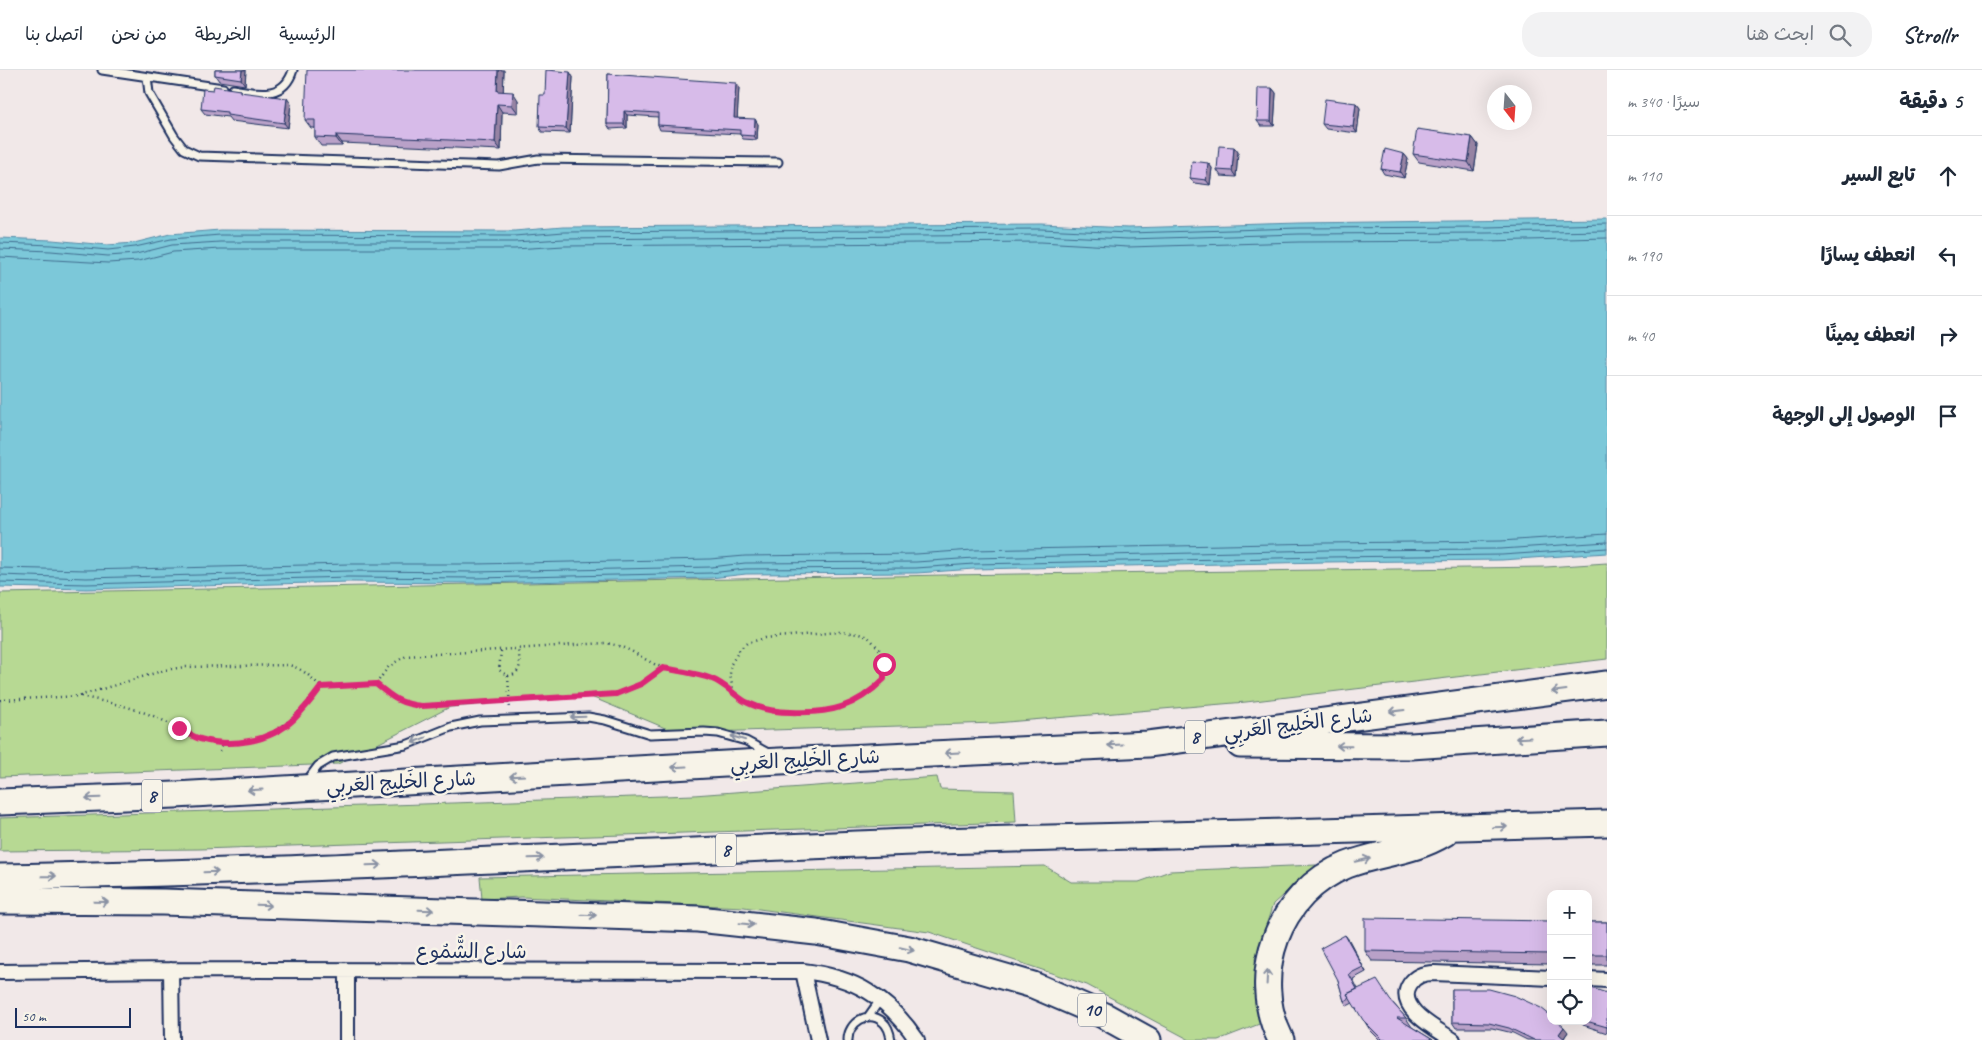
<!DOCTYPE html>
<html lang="ar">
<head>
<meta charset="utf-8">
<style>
  :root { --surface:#fff; --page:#f2f2f3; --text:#1f2937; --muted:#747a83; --line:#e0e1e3 }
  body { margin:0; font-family:Caveat,"Playpen Sans Arabic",sans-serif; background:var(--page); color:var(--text); direction:rtl }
  .controls { position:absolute; right:15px; bottom:15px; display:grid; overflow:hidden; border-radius:10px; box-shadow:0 5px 20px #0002 }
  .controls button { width:45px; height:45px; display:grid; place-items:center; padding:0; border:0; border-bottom:1px solid var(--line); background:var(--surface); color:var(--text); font:25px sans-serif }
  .compass { position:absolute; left:1487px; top:15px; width:45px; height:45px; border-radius:50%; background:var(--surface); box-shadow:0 5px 20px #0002; rotate:163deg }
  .scale { position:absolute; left:15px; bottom:12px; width:116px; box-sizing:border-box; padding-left:5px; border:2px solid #1b2f5e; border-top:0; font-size:14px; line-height:18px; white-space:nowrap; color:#1b2f5e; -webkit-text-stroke:4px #f7f3e8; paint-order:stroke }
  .stop { position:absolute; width:15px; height:15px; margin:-11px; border:4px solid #db2777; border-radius:50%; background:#fff }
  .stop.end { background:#db2777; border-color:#fff; box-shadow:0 1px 5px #0008 }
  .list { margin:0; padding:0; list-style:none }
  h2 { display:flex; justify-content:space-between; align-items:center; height:65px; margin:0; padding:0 20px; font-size:21px }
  h2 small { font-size:16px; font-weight:400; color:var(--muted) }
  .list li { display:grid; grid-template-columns:32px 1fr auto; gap:15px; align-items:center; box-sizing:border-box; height:80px; padding:0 20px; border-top:1px solid var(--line) }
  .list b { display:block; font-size:19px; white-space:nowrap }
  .list em { font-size:16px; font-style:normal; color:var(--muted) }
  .icon { flex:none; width:28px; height:28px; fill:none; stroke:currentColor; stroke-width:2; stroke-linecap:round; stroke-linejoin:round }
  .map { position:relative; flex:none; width:1607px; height:970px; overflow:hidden; direction:ltr }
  header { display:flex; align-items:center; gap:30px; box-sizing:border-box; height:70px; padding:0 25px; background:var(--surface); border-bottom:1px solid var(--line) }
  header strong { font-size:24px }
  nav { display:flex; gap:28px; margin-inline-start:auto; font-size:18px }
  .search { width:350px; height:45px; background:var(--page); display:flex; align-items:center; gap:12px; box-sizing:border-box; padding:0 18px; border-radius:20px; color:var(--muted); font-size:19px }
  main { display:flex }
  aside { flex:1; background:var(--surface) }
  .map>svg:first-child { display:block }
</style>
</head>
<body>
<header>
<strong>Strollr</strong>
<div class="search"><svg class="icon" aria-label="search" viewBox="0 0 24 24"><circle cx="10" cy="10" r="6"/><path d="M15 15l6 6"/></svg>ابحث هنا</div>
<nav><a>الرئيسية</a><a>الخريطة</a><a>من نحن</a><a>اتصل بنا</a></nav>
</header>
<main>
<aside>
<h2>5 دقيقة<small>سيرًا · 340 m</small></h2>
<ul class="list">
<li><svg class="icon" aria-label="ahead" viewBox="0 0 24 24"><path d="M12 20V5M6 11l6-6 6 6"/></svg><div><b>تابع السير</b></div><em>110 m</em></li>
<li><svg class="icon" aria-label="left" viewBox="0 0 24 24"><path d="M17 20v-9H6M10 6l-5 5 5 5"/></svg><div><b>انعطف يسارًا</b></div><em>190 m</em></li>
<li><svg class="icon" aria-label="right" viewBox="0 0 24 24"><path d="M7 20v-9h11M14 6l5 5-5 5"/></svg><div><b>انعطف يمينًا</b></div><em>40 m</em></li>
<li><svg class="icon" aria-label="arrive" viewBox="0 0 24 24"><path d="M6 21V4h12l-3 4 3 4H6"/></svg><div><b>الوصول إلى الوجهة</b></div></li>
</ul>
</aside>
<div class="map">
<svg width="1607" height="970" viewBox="0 0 1607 970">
  <rect width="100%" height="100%" fill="#f1e8e8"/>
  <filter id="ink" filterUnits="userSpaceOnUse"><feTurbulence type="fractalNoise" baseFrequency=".02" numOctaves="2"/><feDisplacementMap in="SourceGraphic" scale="10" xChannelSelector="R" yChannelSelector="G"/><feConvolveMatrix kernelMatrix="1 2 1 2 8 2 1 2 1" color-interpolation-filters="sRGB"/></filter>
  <g filter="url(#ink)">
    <path fill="#b7d993" stroke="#698478" d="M1607 493V589L1246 632 995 653 677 663 589 626 567 627 450 637 338 694 0 707V523L945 505 1546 497Z
      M937 707 940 719 1014 721 1016 752 200 779 0 781V748L694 725Z
      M1316 795 1273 834 1255 889 1262 953 1218 970H1190L1087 915 929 862 744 837 521 827 482 829 480 807 1045 796 1071 812H1139L1170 801Z"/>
    <path fill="#7bc8d9" stroke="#558ba8" d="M1607 149V483L1502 490 1326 492 974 499 917 503 746 504 711 508 476 513 349 512 86 519 0 517V168L52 170 107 175 134 173 170 164 220 160 514 161 563 157 1042 154 1128 158 1299 153Z"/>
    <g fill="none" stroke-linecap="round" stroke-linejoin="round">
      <path stroke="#416c8f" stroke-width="1" d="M0 173 52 175 108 180 135 177 171 169 220 165 514 166 564 162 1041 159 1128 163 1299 158 1487 157 1607 154
        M0 179 51 181 108 186 136 184 172 175 220 172H514L564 169 1041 165 1128 169 1299 164 1487 163 1607 161
        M0 187 108 193 138 191 173 182 220 179H514L564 176 1041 172 1128 177 1299 172 1487 171 1607 168
        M0 498 86 500 349 494H476L710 489 745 486 916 484 973 480 1325 473 1501 471 1607 464
        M0 505 86 508 349 501 476 502 711 497 745 493 916 492 974 488 1326 480 1501 479 1607 472
        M0 512 86 514 349 507 476 508 711 503 745 499 916 498 974 494 1326 487 1502 485 1607 478"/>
      <defs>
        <path id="lane" d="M102 0 223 18
          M147 7 149 23 174 66 184 79 199 86 499 96 538 89 778 92
          M233 19C257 23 284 30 293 0
          M306 712 318 696 333 687 406 675 451 657 480 651 588 647 605 650 650 664 704 662 718 663 746 671 770 684
          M868 947 880 930
          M848 970C848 953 868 939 883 952 888 956 890 963 891 970"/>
        <path id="street" d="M171 900 172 970
          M347 901V970
          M803 901 818 970
          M0 902 171 900 803 901C854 907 888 927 917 970
          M1588 909 1607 910
          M1453 970C1437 959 1394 938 1410 914 1416 905 1424 903 1434 903L1551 908"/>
        <path id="highway" d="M1240 675 1411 676 1607 663
          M0 732 175 725 780 691 1148 674 1607 614
          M0 807C312 802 624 782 937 771 1160 764 1384 761 1607 753
          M0 831 163 832 698 849 816 862 909 879 1033 915 1103 945 1148 970
          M1281 970C1248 905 1278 822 1347 795 1381 782 1412 783 1445 763"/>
      </defs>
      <use href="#lane" stroke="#1b2f5e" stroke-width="11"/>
      <use href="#street" stroke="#1b2f5e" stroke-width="18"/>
      <use href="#highway" stroke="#1b2f5e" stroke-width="29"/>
      <path stroke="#1b2f5e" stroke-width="2.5" stroke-dasharray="1 4" stroke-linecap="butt" d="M501 581 499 600 508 606C523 604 520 591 518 580
        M508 606 510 640
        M376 614 389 596 406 586 605 573C633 577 641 590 664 598 679 603 697 602 712 609 726 614 735 626 747 632 761 639 776 642 791 642 830 644 856 637 884 609V594L879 579 874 573 868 567 859 564 840 562 765 568 747 573 740 579 731 594 730 604 733 621
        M81 626C103 632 126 635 148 644 166 650 182 663 200 669 255 685 289 658 321 617
        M0 630 79 626 165 600 185 597 289 595C303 599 311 607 321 617L376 614C393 628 400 634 422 636L616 624 641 614 663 598
        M220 681 223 672"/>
      <use href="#lane" stroke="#f7f3e8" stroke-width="7"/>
      <use href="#street" stroke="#f7f3e8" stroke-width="14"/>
      <use href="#highway" stroke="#f7f3e8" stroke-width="25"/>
    </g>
    <path fill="#b9a1c8" stroke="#1b2f5e" d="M215 0H246L245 15 219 11 215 5Z
      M504 1 503 21 518 30V43L502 42 501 80 342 73V76H321L315 67V58H311L305 50Z
      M608 4 739 17 737 48 758 54 757 70 743 69 740 64 660 60 658 55V47L627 45V58L610 59 607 54Z
      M573 7 570 63 542 62 539 57 545 25Z
      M1272 18 1276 23 1274 56H1261L1257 51Z
      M213 20H240L242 23 291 34 288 58 231 51 228 47 205 44 201 39Z
      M1356 33 1360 38 1357 63 1326 59 1322 54Z
      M1472 67 1478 75 1474 101 1419 92 1413 84Z
      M1234 77 1238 82 1236 107 1221 106 1217 100Z
      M1404 84 1408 89 1404 108 1384 104 1381 99Z
      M1208 93 1212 98 1210 115 1194 113 1190 108Z
      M1551 851V894L1372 891 1365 881Z
      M1588 852H1607V895H1588Z
      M1345 865 1366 902 1353 909 1358 919 1392 932 1406 948 1412 957 1433 970H1380L1370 960 1353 933 1347 936 1344 931 1338 910Z
      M1452 919 1568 962 1564 968 1566 970H1527L1513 963 1492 958H1456L1452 952Z
      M1607 923V963L1583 955 1580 951H1588Z"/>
    <path fill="#9683a3" stroke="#1b2f5e" d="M242 0H246L245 15 241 9Z
      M498 0H504V1L503 29 497 21Z
      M570 2 573 7 570 63 566 58Z
      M736 13 739 17 737 52 734 48Z
      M1272 18 1276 23 1274 56 1271 51Z
      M513 22 518 30V43L512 35Z
      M287 28 291 34 288 58 284 53Z
      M1356 33 1360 38 1357 63 1353 57Z
      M497 34 502 42 501 80 495 72Z
      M624 41 627 45V58L624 54Z
      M755 49 758 54 757 70 754 66Z
      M336 65 342 73V76L336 68Z
      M1472 67 1478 75 1474 101 1468 92Z
      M1234 77 1238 82 1236 107 1232 101Z
      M1404 84 1408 89 1404 108 1400 102Z
      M1208 93 1212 98 1210 115 1206 110Z
      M1345 865 1349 870 1366 902 1363 897Z
      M1564 957 1568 962 1563 969 1559 964Z"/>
    <path fill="#d7bbe9" stroke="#1b2f5e" d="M215 0H242L241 9 215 5Z
      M307 0H498L497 21 513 22 512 35 497 34 495 72 336 65V68L315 67V50H305Z
      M546 0 570 2 566 58 539 57 540 25H545Z
      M608 4 736 13 734 48 755 49 754 66 740 65V60L658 55V43L624 41V54H607Z
      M214 16 240 20V22L287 28 284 53 227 45V42L201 39 203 19 213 20Z
      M1258 18H1272L1271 51H1257Z
      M1325 29 1356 33 1353 57 1322 54Z
      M1417 59 1472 67 1468 92 1413 84Z
      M1219 76 1234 77 1232 101 1217 100Z
      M1385 79 1404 84 1400 102 1381 99Z
      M1192 91 1208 93 1206 110 1190 108Z
      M1365 848 1551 851V884L1365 881Z
      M1588 852H1607V885H1588Z
      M1345 865 1363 897 1349 904 1357 919 1347 924 1350 928 1344 931 1338 910 1321 878Z
      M1377 910 1390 930 1406 948H1397L1433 970H1383L1363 950 1347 924Z
      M1588 917 1607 923V957L1586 951H1588Z
      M1452 919H1489L1515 926 1541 938 1551 946V951H1557L1564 957 1559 964 1566 970H1534L1509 958 1489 953 1452 952Z"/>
    <defs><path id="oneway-shaft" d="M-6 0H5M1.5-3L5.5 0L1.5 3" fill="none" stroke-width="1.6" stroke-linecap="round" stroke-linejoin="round" transform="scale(1.25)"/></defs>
    <g stroke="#8991a3">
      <use href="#oneway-shaft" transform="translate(1559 621) rotate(173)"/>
      <use href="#oneway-shaft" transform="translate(1397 641) rotate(173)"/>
      <use href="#oneway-shaft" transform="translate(578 647) rotate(178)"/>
      <use href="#oneway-shaft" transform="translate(738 668) rotate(-163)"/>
      <use href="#oneway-shaft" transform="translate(1523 668) rotate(177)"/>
      <use href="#oneway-shaft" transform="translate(419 670) rotate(159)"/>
      <use href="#oneway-shaft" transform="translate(1115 675) rotate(177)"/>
      <use href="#oneway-shaft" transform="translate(1344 676) rotate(-179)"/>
      <use href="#oneway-shaft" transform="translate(952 683) rotate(177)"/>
      <use href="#oneway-shaft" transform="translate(679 697) rotate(177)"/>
      <use href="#oneway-shaft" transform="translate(517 706) rotate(177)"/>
      <use href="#oneway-shaft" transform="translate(255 720) rotate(177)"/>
      <use href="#oneway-shaft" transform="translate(93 728) rotate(178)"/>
      <use href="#oneway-shaft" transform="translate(1500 757) rotate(-2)"/>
      <use href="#oneway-shaft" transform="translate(536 788) rotate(-2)"/>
      <use href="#oneway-shaft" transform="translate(1363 790) rotate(-14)"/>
      <use href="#oneway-shaft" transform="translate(374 795) rotate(-2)"/>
      <use href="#oneway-shaft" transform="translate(211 802) rotate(-2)"/>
      <use href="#oneway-shaft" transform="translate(49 806) rotate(-1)"/>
      <use href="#oneway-shaft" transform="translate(101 832) rotate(1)"/>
      <use href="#oneway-shaft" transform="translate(264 835) rotate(2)"/>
      <use href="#oneway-shaft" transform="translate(426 840) rotate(2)"/>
      <use href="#oneway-shaft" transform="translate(589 845) rotate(2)"/>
      <use href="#oneway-shaft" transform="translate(747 854) rotate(6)"/>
      <use href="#oneway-shaft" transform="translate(907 879) rotate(13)"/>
      <use href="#oneway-shaft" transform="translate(1267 907) rotate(-87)"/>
    </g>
  </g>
  <g fill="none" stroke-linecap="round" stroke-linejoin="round" filter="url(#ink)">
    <path stroke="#db2777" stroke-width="6" d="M179 658C186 662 193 667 200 669 231 678 270 672 294 649 304 639 313 628 321 617L376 614C393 628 400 634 422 636L616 624 641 614 663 598C679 601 697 603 712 609 725 614 734 625 746 632 760 639 775 642 791 642 830 644 856 637 884 609V594"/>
  </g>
  <g text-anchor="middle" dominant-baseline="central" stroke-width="5" stroke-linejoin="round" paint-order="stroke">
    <g fill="#f7f3e8" stroke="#5d6a87" stroke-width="1">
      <rect x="1185" y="650.5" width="20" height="33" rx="4"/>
      <rect x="142" y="709.5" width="20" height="33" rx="4"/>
      <rect x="716" y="763.5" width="20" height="33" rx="4"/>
      <rect x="1078" y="923.5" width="28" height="33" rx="4"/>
    </g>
    <g font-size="19" font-weight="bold" fill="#1b2f5e">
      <text x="1195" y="667">8</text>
      <text x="152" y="726">8</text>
      <text x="726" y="780">8</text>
      <text x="1092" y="940">10</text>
    </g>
    <g font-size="20" fill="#1b2f5e" stroke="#f7f3e8">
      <text transform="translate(1298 654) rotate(-7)">شارع الخَلِيج العَربِي</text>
      <text transform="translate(805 690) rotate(-3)">شارع الخَلِيج العَربِي</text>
      <text transform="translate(401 712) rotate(-3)">شارع الخَلِيج العَربِي</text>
      <text x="471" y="881">شارع الشُّمُوع</text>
    </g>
  </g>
</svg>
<div class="controls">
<button>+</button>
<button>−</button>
<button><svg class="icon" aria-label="locate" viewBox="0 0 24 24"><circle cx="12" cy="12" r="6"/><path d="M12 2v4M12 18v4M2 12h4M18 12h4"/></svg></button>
</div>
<svg class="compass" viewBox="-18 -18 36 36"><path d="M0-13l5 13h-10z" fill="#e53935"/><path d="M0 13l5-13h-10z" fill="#747a83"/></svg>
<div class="scale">50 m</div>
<div class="stop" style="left:884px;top:594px"></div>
<div class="stop end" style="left:179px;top:658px"></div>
</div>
</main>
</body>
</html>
